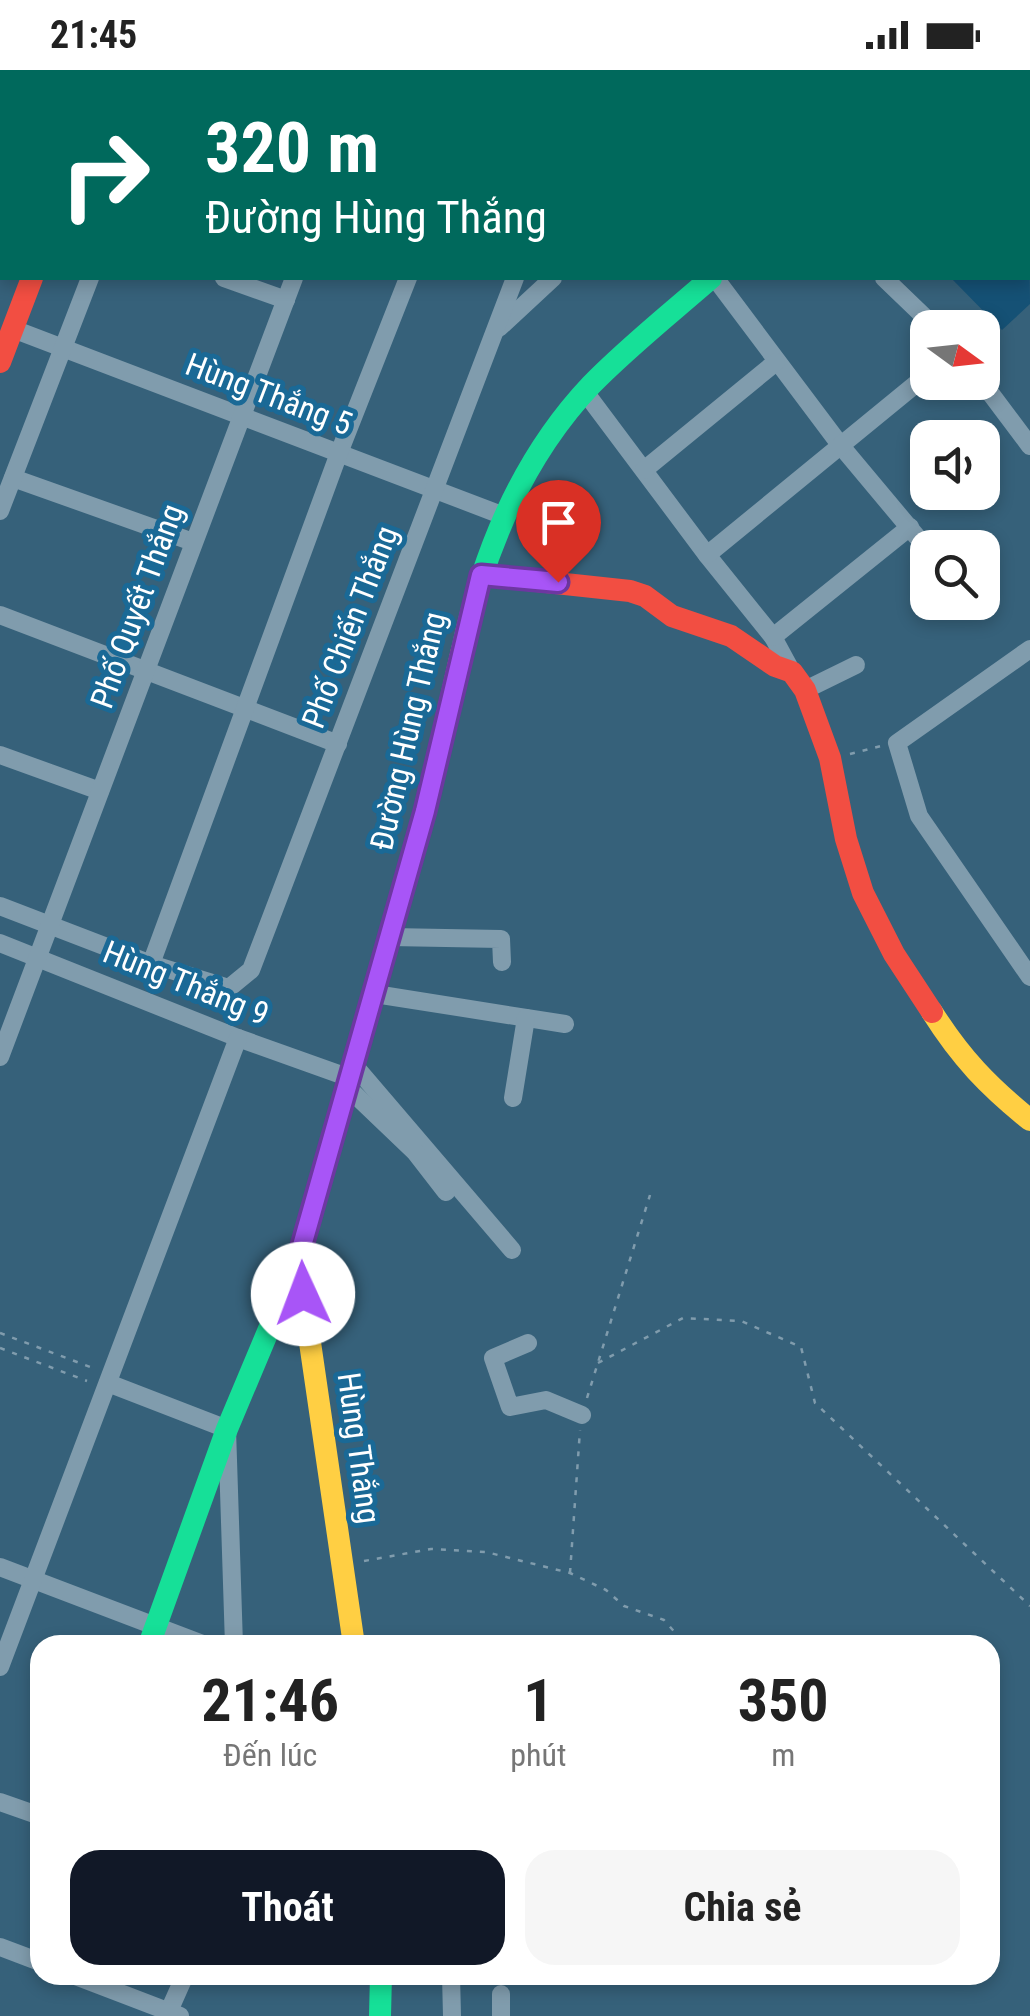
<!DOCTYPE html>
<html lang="vi">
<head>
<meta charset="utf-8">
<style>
  body { margin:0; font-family:"Roboto Condensed",sans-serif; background:#f6f6f6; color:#222; height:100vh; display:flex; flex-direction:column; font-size:38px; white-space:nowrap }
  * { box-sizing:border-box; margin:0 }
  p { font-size:32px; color:#767676 }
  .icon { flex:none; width:55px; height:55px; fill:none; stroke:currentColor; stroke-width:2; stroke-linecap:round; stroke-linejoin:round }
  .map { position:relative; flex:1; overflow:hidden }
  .side { position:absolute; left:30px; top:1565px; width:970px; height:350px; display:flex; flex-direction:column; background:#fff; border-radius:30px; box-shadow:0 5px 15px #0003 }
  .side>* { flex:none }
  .guide { position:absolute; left:0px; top:0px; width:1030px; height:210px; box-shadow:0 5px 15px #0003; background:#00695c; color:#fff; overflow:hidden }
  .needle { width:65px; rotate:105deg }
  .buttons { position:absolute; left:910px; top:240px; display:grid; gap:20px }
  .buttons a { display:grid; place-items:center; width:90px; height:90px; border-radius:20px; background:#fff; box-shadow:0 5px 15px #0003; font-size:50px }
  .pin { position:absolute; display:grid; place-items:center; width:85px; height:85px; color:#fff; margin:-102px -42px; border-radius:50% 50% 50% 0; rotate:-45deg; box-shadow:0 0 10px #0007 }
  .pin .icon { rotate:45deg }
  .me { position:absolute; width:110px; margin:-55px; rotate:358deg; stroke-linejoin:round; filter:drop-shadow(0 0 8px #0008) }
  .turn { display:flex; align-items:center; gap:35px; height:210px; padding:0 40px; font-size:45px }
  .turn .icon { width:130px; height:130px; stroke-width:2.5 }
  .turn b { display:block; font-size:70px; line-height:85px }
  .eta { display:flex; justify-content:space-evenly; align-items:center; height:170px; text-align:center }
  .eta b { font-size:60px; font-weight:700; line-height:70px }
  .button { display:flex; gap:20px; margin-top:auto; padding:20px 40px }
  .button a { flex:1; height:115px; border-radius:30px; background:#111827; color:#fff; font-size:40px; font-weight:700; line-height:115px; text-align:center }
  .button a+a { background:#f6f6f6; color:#222 }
  .status { display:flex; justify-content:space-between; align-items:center; height:70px; padding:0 50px; background:#fff; direction:ltr }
  .status svg { height:28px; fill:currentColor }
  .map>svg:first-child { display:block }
</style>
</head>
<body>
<div class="status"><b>21:45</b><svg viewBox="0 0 49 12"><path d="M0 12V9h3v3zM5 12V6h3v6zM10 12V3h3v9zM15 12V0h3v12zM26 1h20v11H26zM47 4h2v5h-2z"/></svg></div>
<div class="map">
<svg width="1030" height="1946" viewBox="0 0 1030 1946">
  <rect width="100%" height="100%" fill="#36617a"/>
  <!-- water -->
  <path fill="#155175" d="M 1028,41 L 1030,234 L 1002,260 L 951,208 L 1028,208 Z"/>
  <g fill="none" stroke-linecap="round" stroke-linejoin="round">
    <!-- path -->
    <g stroke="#809cad" stroke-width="2.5" stroke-dasharray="5 8" stroke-linecap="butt">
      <path d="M 850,684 L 881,676"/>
      <path d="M 0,1263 L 93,1298"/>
      <path d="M 0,1278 L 87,1311"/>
      <path d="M 598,1293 L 683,1248 L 741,1251 L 801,1277 L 815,1333 L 1030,1536"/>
      <path d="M 587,1328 L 650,1125"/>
      <path d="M 364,1491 L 431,1479 L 486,1482 L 570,1503 L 606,1520 L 624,1536 L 664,1550 L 686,1575"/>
      <path d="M 570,1503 L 580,1360"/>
    </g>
    <!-- street -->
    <g stroke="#809cad" stroke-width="18">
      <path d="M 8,0 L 14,2"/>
      <path d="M 338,0 L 345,2"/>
      <path d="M 503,0 L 506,2"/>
      <path d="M 680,0 L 682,2"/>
      <path d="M 169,2 L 170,0"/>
      <path d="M 373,2 L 374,0"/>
      <path d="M 488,2 L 489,0"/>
      <path d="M 625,2 L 627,0"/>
      <path d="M 0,28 L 2,29"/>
      <path d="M 224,208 L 286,230"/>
      <path d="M 715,208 L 841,376 L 928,480"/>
      <path d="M 884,208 L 936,258"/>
      <path d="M 499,258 L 553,208"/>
      <path d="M 13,259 L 504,446"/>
      <path d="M 982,312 L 1030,376"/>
      <path d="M 585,322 L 707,485 L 773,567 L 792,602"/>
      <path d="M 644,400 L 776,292"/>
      <path d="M 13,408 L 193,472"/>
      <path d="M 0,441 L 90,208"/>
      <path d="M 707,485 L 928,304"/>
      <path d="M 0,545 L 338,674"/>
      <path d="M 773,567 L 910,457"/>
      <path d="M 1030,579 L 897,673 L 919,746 L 1030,907"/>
      <path d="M 805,620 L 856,595"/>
      <path d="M 0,685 L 100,721"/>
      <path d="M 0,836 L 151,894 L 229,918 L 251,900 L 515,208"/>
      <path d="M 390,867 L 501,869 L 502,892"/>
      <path d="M 0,873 L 238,968 L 350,1008"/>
      <path d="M 151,894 L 339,383 L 408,208"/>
      <path d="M 375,924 L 565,954"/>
      <path d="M 0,987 L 294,208"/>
      <path d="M 354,995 L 512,1180"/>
      <path d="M 347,1017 L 415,1082 L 446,1122"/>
      <path d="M 513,1028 L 526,948"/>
      <path d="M 269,1260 L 309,1259"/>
      <path d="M 528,1273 L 493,1288 L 510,1337 L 546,1330 L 582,1345"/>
      <path d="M 108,1313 L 227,1359 L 234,1575"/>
      <path d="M 0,1497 L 205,1575"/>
      <path d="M 0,1597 L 238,968"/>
      <path d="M 0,1732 L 40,1746"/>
      <path d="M 0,1877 L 40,1892"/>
      <path d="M 73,1905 L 180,1946"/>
      <path d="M 451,1905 L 452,1946"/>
      <path d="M 169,1941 L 185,1905"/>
      <path d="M 501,1946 L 501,1924"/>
    </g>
    <!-- fast -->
    <g stroke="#16e098" stroke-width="22">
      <path d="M 110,2 L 111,0"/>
      <path d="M 462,580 C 483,483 522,388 591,315 C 628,277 671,243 711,208"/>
      <path d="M 149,1575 L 227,1359 L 298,1190 L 349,1011"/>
      <path d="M 380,1946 L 381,1905"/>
    </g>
    <!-- slow -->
    <g stroke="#ffcf43" stroke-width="22">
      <path d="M 932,942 C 961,988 988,1016 1030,1050"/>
      <path d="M 349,1011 L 425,741 L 462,580"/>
      <path d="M 298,1190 L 354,1575"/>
    </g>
    <!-- jam -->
    <g stroke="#f24e42" stroke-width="22">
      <path d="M 72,2 L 73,0"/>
      <path d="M 0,191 L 2,185"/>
      <path d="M 0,292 L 32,208"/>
      <path d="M 481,505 L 630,521 L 645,526 L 672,546 L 731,566 L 775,596 L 792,602 L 805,620 L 830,688 L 846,769 L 863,823 L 894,884 L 932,942"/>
    </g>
  </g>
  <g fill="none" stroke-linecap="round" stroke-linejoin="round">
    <defs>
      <path id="route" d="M 303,1224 L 298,1190 L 425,741 L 481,505 L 558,512"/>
    </defs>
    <!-- route casing -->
    <use href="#route" stroke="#6d37a1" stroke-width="25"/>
    <!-- route -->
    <use href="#route" stroke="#a855f7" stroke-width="18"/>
  </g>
  <g text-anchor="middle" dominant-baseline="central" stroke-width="10" stroke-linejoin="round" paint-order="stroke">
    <!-- street labels -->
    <g font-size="32" fill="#fff" stroke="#1a6996">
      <text transform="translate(269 324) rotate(21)">Hùng Thắng 5</text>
      <text transform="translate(137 536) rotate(-70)">Phố Quyết Thắng</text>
      <text transform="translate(350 557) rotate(-69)">Phố Chiến Thắng</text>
      <text transform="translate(408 661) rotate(-77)">Đường Hùng Thắng</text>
      <text transform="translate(186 913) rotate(22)">Hùng Thắng 9</text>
      <text transform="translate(359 1378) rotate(82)">Hùng Thắng</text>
    </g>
  </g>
</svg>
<div class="buttons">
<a><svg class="needle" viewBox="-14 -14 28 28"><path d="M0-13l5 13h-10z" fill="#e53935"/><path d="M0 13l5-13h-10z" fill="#767676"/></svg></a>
<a><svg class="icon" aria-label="sound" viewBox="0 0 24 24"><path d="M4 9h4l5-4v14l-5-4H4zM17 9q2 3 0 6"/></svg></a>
<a><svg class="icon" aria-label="search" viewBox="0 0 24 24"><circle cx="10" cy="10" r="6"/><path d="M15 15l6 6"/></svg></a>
</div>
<div class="pin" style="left:558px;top:512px;background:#d93025"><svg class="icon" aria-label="arrive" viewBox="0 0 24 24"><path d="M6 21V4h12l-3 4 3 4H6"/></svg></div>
<svg class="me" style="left:303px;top:1224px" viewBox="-20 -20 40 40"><circle r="19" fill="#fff"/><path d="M0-13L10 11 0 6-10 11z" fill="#a855f7"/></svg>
<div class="guide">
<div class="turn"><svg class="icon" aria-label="right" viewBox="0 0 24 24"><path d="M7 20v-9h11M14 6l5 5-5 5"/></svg><div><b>320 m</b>Đường Hùng Thắng</div></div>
</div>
<section class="side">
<div class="eta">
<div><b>21:46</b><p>Đến lúc</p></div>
<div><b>1</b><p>phút</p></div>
<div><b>350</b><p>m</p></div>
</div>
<div class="button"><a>Thoát</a><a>Chia sẻ</a></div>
</section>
</div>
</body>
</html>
